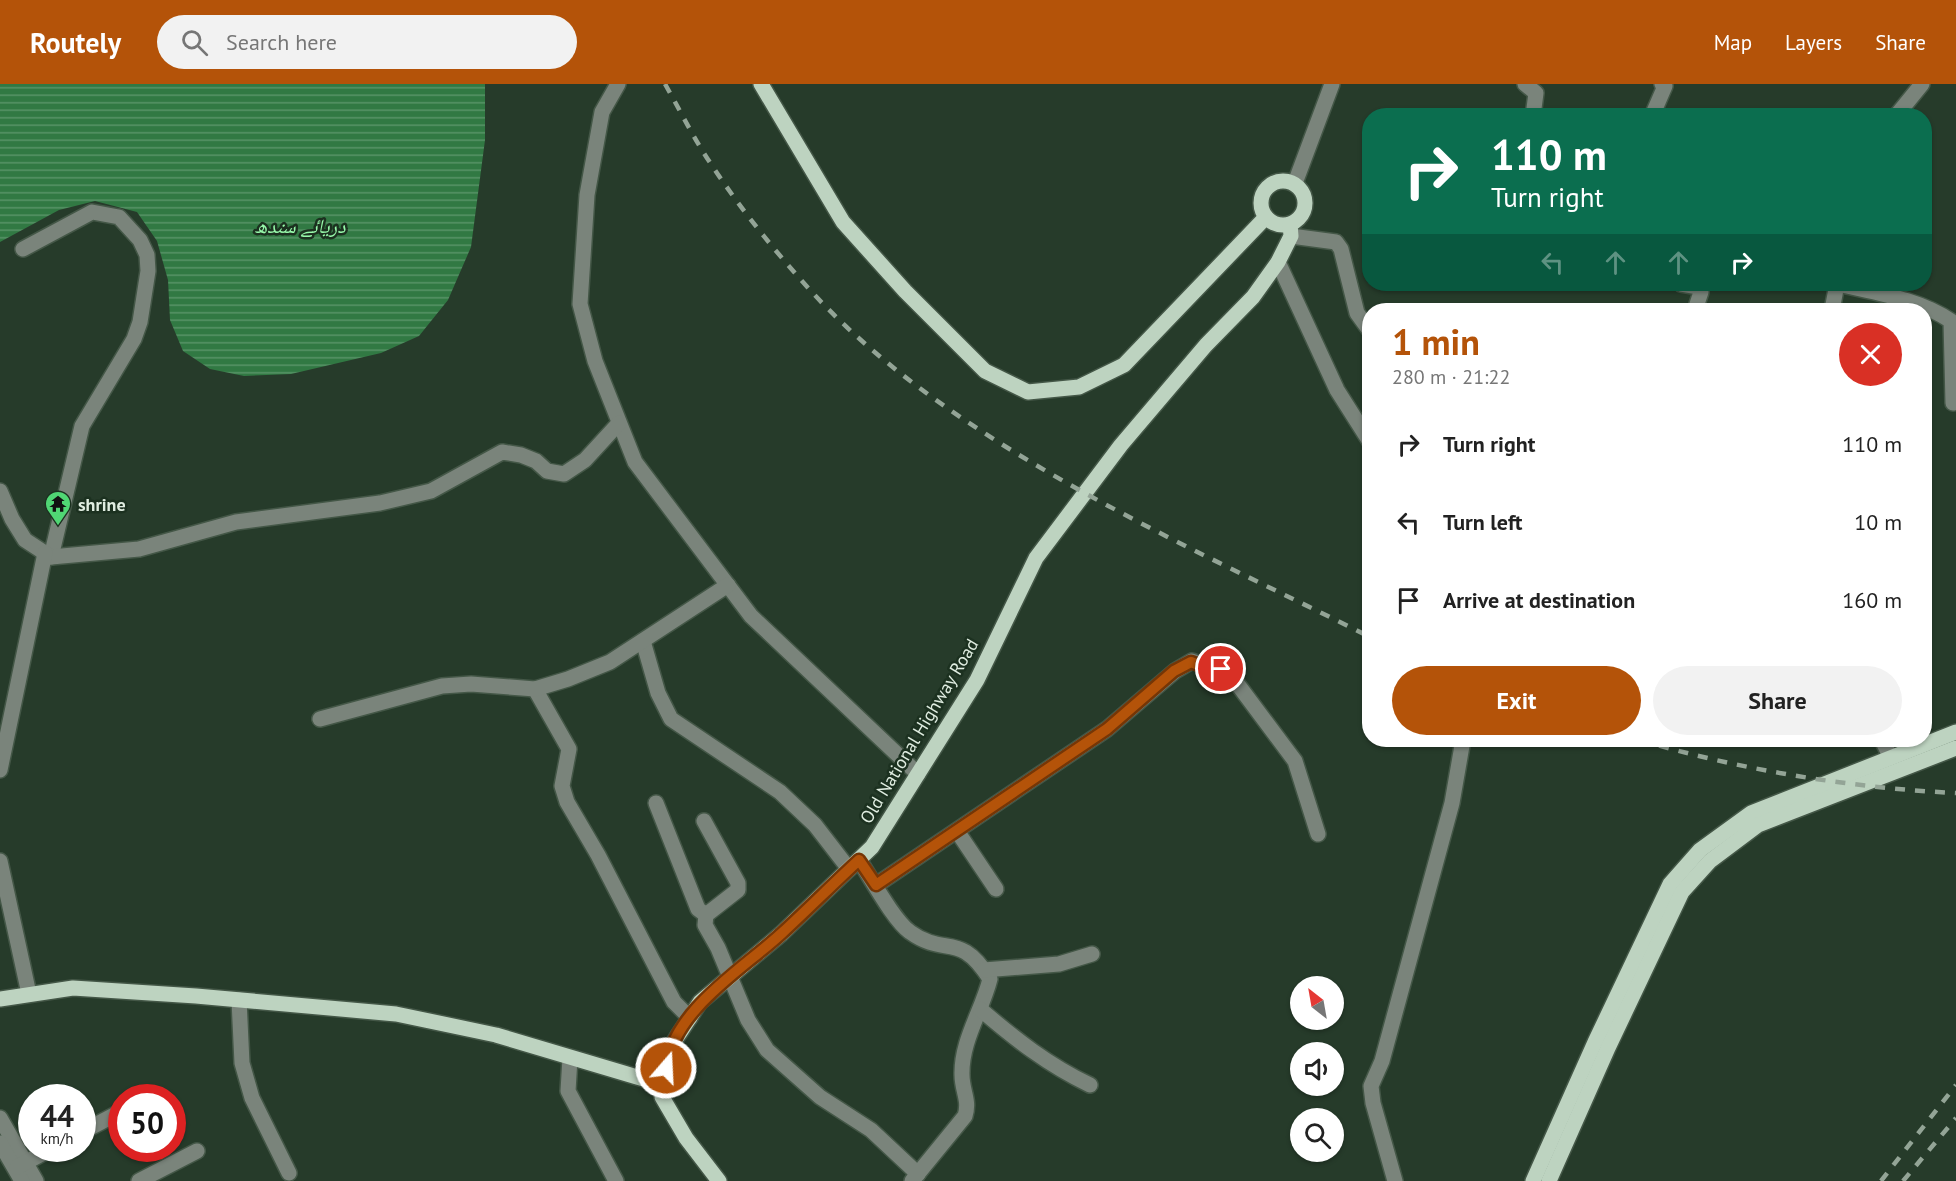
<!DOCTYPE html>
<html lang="en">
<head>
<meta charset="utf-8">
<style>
  body { margin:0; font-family:"PT Sans","Noto Naskh Arabic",sans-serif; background:#f2f2f2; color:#222; height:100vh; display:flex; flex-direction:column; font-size:22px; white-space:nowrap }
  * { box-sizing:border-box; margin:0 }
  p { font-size:20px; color:#767676 }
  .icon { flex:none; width:33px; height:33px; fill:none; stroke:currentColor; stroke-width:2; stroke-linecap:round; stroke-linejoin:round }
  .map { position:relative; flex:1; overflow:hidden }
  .drawer { position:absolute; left:1362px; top:219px; width:570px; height:444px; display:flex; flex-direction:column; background:#fff; border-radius:24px; box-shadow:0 2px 4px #0004 }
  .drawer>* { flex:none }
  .banner { position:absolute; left:1362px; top:24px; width:570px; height:183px; border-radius:24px; box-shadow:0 2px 4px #0004; background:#0b6e4f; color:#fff; overflow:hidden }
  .needle { width:39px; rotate:329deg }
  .controls { position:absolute; left:1290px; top:892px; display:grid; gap:12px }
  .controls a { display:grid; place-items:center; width:54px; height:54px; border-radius:50%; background:#fff; box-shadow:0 2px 4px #0004; font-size:30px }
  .speed { position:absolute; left:18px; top:1000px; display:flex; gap:12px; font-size:30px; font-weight:700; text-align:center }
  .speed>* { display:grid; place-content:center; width:78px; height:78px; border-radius:50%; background:#fff; box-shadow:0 2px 4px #0004; line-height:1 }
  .speed small { font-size:15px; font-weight:400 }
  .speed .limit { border:9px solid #d22; background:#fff; color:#111 }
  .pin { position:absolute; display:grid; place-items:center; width:51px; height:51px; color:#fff; margin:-26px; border:3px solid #fff; border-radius:50%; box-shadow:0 2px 6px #0007 }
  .me { position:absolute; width:66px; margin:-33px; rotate:19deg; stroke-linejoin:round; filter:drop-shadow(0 0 4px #0008) }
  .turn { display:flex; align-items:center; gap:21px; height:126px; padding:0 30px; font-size:27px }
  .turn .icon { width:78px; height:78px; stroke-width:2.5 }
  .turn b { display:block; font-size:42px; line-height:51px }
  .lanes { display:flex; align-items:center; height:57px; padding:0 30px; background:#0003; justify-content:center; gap:30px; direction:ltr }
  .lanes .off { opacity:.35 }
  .round { display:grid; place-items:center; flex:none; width:63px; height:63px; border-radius:32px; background:#f2f2f2 }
  .head { display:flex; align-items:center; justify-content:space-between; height:102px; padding:0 30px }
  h1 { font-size:36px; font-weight:800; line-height:45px; color:#b45309 }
  .cta { display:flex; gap:12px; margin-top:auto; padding:12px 30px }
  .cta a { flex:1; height:69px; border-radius:36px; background:#b45309; color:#fff; font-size:24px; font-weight:800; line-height:69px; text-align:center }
  .cta a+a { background:#f2f2f2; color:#222 }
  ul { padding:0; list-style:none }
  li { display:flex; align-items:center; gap:18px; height:78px; padding:0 30px }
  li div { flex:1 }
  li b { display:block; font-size:22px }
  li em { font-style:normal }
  header { display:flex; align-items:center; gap:36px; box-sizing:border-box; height:84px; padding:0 30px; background:#b45309; color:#fff }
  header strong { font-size:28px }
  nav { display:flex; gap:33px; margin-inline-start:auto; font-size:21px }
  .search { width:420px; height:54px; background:#f2f2f2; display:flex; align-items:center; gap:15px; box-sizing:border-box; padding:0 21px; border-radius:33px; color:#767676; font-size:22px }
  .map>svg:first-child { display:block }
</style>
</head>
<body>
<header>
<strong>Routely</strong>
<div class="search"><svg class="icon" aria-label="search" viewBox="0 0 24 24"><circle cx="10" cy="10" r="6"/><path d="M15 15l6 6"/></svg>Search here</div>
<nav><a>Map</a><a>Layers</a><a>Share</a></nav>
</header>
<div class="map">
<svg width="1956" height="1097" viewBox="0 0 1956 1097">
  <defs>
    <pattern id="water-rules" width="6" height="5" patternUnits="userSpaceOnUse" patternTransform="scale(1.5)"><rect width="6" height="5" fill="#317943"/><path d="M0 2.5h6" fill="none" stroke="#589367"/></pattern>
  </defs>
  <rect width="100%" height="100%" fill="#263b2a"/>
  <!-- water -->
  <path fill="url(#water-rules)" d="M 0,0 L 485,0 L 485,56 L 471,163 L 448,216 L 419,252 L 381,269 L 291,290 L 244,292 L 210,285 L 183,267 L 170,236 L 168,196 L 157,157 L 137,128 L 95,117 L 59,126 L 0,158 Z"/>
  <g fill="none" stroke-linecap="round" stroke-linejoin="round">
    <defs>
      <g id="minor">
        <path d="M 618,0 L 602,28 L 587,111 L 580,220 L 595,277 L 635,378 L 751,532 L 918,690"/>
        <path d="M 1525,0 L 1536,9 L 1533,32"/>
        <path d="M 1652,32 L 1665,2 L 1662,0"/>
        <path d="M 1896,32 L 1922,0"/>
        <path d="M 1295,99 L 1332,0"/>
        <path d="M 1291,152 L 1336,158 L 1341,165 L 1357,229 L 1370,247"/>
        <path d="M 23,165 L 92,128 L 119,133 L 140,156 L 147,171 L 148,187 L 140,238 L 134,255 L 82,342 L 51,473"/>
        <path d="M 1278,178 L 1337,306 L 1370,358"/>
        <path d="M 1681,200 L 1699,203 L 1701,208 L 1695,226"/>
        <path d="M 1838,200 C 1876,209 1919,215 1951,237 L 1953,319"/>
        <path d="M 1832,226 L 1837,200"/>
        <path d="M 0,407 L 12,435 L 25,456 L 51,473 L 139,465 L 236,438 L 380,419 L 431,407 L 502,368 L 521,371 L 536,377 L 547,387 L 564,390 L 585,376 L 619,339"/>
        <path d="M 643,557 L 658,609 L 671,635 L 780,708 L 815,741 L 849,785"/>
        <path d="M 535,605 L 569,665 L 562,702 L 567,718 L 598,771 L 674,918 L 690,934"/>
        <path d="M 320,635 L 442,602 L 471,600 L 535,605 L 568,595 L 610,578 L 728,501"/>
        <path d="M 1882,656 L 1890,672"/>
        <path d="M 0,686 L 45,469"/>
        <path d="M 656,719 L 698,825 L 706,831"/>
        <path d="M 704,737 L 738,799 L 738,806 L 706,831 L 705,841 L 718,864 L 748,936 L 767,966 L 820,1013 L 871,1046 L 918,1090"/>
        <path d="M 957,747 L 996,805"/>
        <path d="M 859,776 C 871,794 894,837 910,848 C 946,874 959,846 990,895 C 982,927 961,957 962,991 C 962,1007 970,1016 965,1032 L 912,1097"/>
        <path d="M 0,777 L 29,910"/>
        <path d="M 876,801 L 1107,645 L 1175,587 L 1192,577 L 1230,590 L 1295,677 L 1318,750"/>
        <path d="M 984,886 L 1059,880 L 1092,870"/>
        <path d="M 239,916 L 242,979 L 252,1014 L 289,1089"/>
        <path d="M 980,925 C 1015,955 1048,981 1090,1001"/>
        <path d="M 570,974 L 568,1007 L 616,1097"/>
        <path d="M 0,1034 L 36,1097"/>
        <path d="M 82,1048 L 122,1027"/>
        <path d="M 0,1059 L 22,1097"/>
        <path d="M 17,1083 L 51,1065"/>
        <path d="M 139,1097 L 197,1067"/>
        <path d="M 1395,1097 L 1373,1019 L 1371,1002 L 1382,977 L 1452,719 L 1463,656"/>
      </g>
      <g id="major">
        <path d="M 761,0 L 843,138 L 905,207 L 985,287 L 1028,308 L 1079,303 L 1124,281 L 1266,133"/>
        <circle cx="1283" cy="119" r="22"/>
        <path d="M 0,915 L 73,904 L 196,912 L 396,930 L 496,951 L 664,1001"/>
        <path d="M 719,1097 L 686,1054 L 662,1013 L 668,967 L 700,918 L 781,850 L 872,763 L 977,596 L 1036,474 L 1121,361 L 1206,261 L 1253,213 L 1278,178 L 1291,152 L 1290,140"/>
        <path d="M 1533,1097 L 1595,958 L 1670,800 L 1700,766 L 1751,729 L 1956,648"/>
        <path d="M 1549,1097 L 1608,964 L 1682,808 L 1710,777 L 1758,741 L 1956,664"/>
      </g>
    </defs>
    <!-- minor casing -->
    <use href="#minor" stroke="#445747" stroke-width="18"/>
    <!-- major casing -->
    <use href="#major" stroke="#445747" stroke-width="18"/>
    <!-- minor -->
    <use href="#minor" stroke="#7a847b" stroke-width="15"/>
    <!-- major -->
    <use href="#major" stroke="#bdd3c0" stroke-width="15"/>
    <!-- rail -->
    <g stroke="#93a496" stroke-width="4.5" stroke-dasharray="10 10" stroke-linecap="butt">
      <path d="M 665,0 C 681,28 695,57 713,83 C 742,127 775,167 810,206 C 953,362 1183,459 1370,553"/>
      <path d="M 1640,656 C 1740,686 1852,704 1956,709"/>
      <path d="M 1881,1097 L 1956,1001"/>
      <path d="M 1903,1097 L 1956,1034"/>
    </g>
  </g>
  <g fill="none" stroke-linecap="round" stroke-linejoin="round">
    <defs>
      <path id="route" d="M 666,984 C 674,925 742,886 782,849 C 808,825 833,800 859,776 L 876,801 L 1107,645 L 1174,587 L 1191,578 L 1206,584 L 1221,585"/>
    </defs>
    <!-- route casing -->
    <use href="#route" stroke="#753606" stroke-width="15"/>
    <!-- route -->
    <use href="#route" stroke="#b45309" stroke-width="10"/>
  </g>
  <!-- icons -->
  <defs>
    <symbol id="temple-pin" viewBox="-11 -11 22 30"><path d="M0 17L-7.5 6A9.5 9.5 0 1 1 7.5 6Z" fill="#50d674" stroke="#1c3120"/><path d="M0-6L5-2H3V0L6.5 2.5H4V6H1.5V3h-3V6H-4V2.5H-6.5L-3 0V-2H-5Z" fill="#111"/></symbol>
  </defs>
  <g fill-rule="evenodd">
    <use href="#temple-pin" x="43" y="405" width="30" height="40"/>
  </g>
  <g text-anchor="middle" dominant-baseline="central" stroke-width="5" stroke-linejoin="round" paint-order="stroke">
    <!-- poi labels -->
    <g font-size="18" font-weight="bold" fill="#e0ede1" stroke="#1c3120" text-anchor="start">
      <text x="78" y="420">shrine</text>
    </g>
    <!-- street labels -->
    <g font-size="18" fill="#e0ede1" stroke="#1c3120">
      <text transform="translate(919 647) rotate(-59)">Old National Highway Road</text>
    </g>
    <!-- water labels -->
    <g font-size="20" font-style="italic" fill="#98f9ab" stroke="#1c3120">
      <text x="300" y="142">دریائے سندھ</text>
    </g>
  </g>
</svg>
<div class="controls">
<a><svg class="needle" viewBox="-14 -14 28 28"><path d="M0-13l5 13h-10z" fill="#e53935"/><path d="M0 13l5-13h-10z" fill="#767676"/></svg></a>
<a><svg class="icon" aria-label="sound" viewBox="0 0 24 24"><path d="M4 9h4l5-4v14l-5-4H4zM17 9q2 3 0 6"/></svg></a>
<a><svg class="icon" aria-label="search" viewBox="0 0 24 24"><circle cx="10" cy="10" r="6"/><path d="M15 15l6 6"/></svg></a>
</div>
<div class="speed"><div>44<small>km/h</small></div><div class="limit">50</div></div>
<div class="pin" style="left:1221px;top:585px;background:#d93025"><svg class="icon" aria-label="arrive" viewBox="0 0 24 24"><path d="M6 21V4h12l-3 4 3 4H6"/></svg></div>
<svg class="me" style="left:666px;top:984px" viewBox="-20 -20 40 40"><circle r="17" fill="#b45309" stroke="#fff" stroke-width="3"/><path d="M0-11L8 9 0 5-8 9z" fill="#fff"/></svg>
<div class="banner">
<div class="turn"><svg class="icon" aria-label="right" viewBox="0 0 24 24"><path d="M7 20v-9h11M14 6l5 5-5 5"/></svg><div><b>110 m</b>Turn right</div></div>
<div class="lanes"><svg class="icon off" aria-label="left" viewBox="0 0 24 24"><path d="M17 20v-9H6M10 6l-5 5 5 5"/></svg><svg class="icon off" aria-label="ahead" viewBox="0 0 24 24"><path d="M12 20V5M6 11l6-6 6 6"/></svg><svg class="icon off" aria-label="ahead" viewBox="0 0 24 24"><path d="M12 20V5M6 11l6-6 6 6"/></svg><svg class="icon" aria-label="right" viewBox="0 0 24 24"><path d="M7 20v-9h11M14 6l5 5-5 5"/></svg></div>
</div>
<section class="drawer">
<div class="head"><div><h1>1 min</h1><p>280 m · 21:22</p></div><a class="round" style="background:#d93025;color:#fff"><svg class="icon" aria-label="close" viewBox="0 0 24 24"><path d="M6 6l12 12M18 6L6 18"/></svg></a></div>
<ul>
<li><svg class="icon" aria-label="right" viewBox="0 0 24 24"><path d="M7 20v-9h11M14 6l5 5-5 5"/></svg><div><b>Turn right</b></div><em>110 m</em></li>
<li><svg class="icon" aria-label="left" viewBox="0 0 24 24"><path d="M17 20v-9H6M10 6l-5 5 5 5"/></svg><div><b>Turn left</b></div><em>10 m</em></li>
<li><svg class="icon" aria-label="arrive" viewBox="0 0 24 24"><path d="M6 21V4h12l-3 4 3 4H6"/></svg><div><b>Arrive at destination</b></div><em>160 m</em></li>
</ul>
<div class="cta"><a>Exit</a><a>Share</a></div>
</section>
</div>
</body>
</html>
